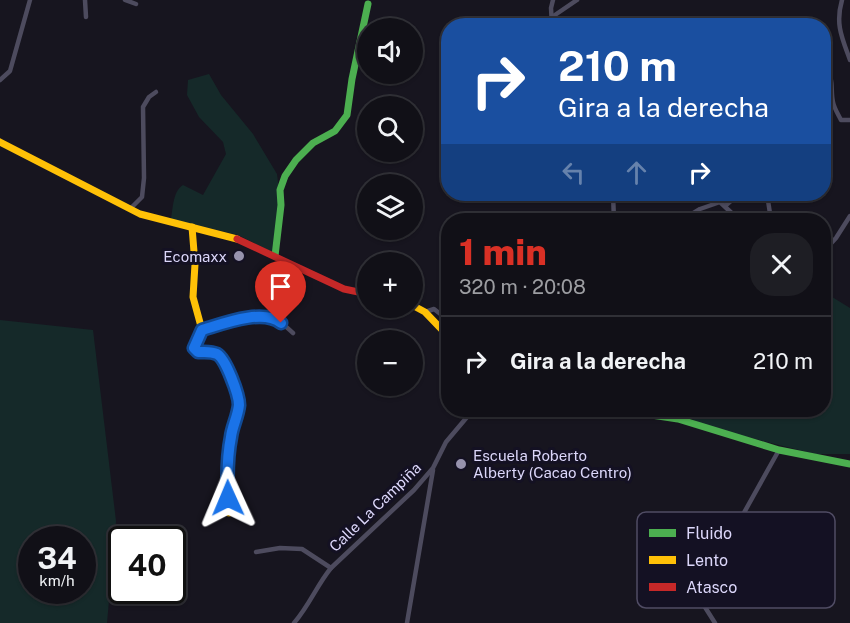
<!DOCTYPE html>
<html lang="es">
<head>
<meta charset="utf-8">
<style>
  body { margin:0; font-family:"Public Sans",sans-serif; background:#1e1e24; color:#f1f3f6; height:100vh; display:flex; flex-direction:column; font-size:22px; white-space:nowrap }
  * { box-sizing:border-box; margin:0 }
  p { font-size:20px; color:#9c9da1 }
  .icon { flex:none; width:33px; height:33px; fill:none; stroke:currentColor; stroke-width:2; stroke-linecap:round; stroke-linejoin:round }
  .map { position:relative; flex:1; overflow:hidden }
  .drawer { position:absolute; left:441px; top:213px; width:390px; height:204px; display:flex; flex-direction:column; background:#111017; border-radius:24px; box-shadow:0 2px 4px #0004,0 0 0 2px #303036 }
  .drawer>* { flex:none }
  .hud { position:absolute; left:441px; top:18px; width:390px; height:183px; border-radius:24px; box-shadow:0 2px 4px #0004,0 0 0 2px #303036; background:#1a4fa0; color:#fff; overflow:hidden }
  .buttons { position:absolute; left:357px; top:18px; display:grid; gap:12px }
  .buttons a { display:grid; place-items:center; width:66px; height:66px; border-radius:50%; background:#111017; box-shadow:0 2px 4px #0004,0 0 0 2px #303036; font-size:30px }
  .speed { position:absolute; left:18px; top:526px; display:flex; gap:12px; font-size:30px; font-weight:700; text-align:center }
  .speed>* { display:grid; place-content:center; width:78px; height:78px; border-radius:50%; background:#111017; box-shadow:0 2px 4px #0004,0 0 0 2px #303036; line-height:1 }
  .speed small { font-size:15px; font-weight:400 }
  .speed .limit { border:3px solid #111; border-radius:9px; background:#fff; color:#111 }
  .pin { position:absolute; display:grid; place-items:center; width:51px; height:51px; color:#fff; margin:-62px -26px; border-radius:50% 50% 50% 0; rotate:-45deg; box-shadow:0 0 6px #0007 }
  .pin .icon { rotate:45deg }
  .me { position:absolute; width:66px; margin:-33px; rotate:359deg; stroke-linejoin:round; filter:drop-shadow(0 0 4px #0008) }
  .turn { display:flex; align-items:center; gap:21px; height:126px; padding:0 18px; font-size:27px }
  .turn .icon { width:78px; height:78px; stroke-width:2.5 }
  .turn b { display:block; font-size:42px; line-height:51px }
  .lanes { display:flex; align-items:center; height:57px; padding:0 18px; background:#0003; justify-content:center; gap:30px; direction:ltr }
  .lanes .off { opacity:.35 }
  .round { display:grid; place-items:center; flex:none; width:63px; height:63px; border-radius:24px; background:#1e1e24 }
  .headline { display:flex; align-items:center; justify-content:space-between; height:102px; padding:0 18px }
  h1 { font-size:36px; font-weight:800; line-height:45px; color:#d93025 }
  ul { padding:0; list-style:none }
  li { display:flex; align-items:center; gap:18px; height:90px; padding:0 18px; border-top:2px solid #303036 }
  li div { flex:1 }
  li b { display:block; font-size:22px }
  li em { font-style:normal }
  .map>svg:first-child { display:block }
</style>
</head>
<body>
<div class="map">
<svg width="850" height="623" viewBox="0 0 850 623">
  <rect width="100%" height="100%" fill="#17151f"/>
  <!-- green -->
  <g fill="#152929" fill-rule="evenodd">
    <path d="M 209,74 L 221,95 L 253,134 L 277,174 L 282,215 L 278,255 L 238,235 L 171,219 C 173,208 173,191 183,185 L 203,195 L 226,154 L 223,142 L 199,117 L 187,95 L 188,80 Z"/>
    <path d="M 824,292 L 850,308 L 850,454 L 815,454 L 708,427 L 673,410 L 824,410 Z"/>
    <path d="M 0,320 L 93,330 L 116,521 L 107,623 L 0,623 ZM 32,540 L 82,540 L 82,591 L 32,591 Z"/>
  </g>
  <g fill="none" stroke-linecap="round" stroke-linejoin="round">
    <!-- street -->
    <g stroke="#4d4b5e" stroke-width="4.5">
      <path d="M 85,0 L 86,17"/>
      <path d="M 125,0 L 136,4"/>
      <path d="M 842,0 C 835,24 842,38 850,60"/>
      <path d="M 552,17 L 577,0"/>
      <path d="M 552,26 L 551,8 L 553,0"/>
      <path d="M 824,69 C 835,77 830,90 833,102 C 834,108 838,114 841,120 L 850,120"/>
      <path d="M 0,80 L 10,71 L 30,0"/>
      <path d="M 613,194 L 614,220"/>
      <path d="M 767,194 L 771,220"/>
      <path d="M 725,206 L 739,194"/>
      <path d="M 130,209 L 142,197 L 144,178 L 143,107 L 149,97 L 156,92"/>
      <path d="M 682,220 L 700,209 L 720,202 L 739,220"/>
      <path d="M 824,251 L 836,238 L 850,216"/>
      <path d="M 425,312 L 434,309 L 448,320"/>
      <path d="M 202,330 C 221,325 253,312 273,318 C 280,320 287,328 293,333"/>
      <path d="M 256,552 L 280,548 L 302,549 L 331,568"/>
      <path d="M 294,623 C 309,606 317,585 331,568 L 414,490 L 433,468 L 446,442 L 473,410"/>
      <path d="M 407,623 L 433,470"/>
      <path d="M 715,623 L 703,604 L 707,579 L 779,450"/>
    </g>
    <!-- fast -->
    <g stroke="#4caf50" stroke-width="7">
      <path d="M 275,256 L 281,205 L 280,190 L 285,176 L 296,160 L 313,143 L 335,131 L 347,115 L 352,79 L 368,4"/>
      <path d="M 618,410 L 678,419 L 779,450 L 850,464"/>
    </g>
    <!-- slow -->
    <g stroke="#ffc107" stroke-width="7">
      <path d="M 0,142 L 140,214 L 237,239"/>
      <path d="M 192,227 L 195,264 L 193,297 L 202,330 L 194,348 L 198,352 C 204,352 211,351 216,354 C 228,360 240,395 239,408 C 237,423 230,437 228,453 C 227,473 228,493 229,513"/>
      <path d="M 412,305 L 425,312 L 448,336"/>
    </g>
    <!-- jam -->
    <path stroke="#c62828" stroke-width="7" d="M 237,239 L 344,289 L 368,294"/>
  </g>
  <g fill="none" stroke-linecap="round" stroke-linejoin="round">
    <defs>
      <path id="route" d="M 228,498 C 227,478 227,457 231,437 C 232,427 238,416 239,405 C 239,395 226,359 217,354 C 211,351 205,352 198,352 L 194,348 L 202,330 C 222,324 263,308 281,323"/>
    </defs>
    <!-- route casing -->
    <use href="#route" stroke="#114b97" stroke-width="15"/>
    <!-- route -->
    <use href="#route" stroke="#1a73e8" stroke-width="10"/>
  </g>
  <!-- markers -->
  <g fill="#9793ad" stroke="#141123" stroke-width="2">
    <circle cx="239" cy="256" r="6"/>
    <circle cx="461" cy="464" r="6"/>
  </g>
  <g text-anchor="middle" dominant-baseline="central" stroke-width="6" stroke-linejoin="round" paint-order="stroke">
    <!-- poi labels -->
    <g font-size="15" fill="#dcd7fa" stroke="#141123" text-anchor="end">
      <text x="227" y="256">Ecomaxx</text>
      <text x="473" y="455" text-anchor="start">Escuela Roberto<tspan x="473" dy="17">Alberty (Cacao Centro)</tspan></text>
    </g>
    <!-- street labels -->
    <g font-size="15" fill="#dcd7fa" stroke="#141123">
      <text transform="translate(375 507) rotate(-44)">Calle La Campiña</text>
    </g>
  </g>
  <!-- legend -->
  <rect x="637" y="512" width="198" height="96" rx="9" fill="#141123" stroke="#504c64" stroke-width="1.5"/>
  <rect x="649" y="529" width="27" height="8" fill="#4caf50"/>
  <rect x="649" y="556" width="27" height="8" fill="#ffc107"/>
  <rect x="649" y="583" width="27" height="8" fill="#c62828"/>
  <g font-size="16" fill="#dcd7fa">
    <text x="686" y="539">Fluido</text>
    <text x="686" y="566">Lento</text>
    <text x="686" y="593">Atasco</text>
  </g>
</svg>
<div class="buttons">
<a><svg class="icon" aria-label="sound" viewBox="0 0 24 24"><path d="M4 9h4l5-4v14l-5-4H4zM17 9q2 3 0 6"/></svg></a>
<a><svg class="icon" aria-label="search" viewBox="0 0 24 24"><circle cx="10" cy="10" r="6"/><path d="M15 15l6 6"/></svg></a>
<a><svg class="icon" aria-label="layers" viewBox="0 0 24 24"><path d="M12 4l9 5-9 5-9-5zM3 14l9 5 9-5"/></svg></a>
<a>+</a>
<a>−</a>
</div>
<div class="speed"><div>34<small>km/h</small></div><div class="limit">40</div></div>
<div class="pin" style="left:281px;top:323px;background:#d93025"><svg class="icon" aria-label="arrive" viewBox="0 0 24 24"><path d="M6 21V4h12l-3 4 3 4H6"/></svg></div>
<svg class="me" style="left:228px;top:498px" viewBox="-20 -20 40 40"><path d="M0-17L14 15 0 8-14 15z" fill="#1a73e8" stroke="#fff" stroke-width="4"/></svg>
<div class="hud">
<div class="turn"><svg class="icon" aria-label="right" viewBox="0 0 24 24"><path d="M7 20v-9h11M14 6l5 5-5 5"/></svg><div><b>210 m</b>Gira a la derecha</div></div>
<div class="lanes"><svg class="icon off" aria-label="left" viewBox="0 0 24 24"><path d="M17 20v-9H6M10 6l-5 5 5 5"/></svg><svg class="icon off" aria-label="ahead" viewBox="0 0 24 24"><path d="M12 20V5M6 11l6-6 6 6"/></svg><svg class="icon" aria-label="right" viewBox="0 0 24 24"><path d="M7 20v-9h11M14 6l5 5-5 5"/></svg></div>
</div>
<section class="drawer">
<div class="headline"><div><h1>1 min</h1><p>320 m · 20:08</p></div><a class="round"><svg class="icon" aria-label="close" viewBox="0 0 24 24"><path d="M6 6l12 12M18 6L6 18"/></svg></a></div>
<ul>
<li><svg class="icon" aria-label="right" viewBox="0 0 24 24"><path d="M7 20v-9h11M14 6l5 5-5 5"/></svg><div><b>Gira a la derecha</b></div><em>210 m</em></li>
</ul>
</section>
</div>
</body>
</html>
